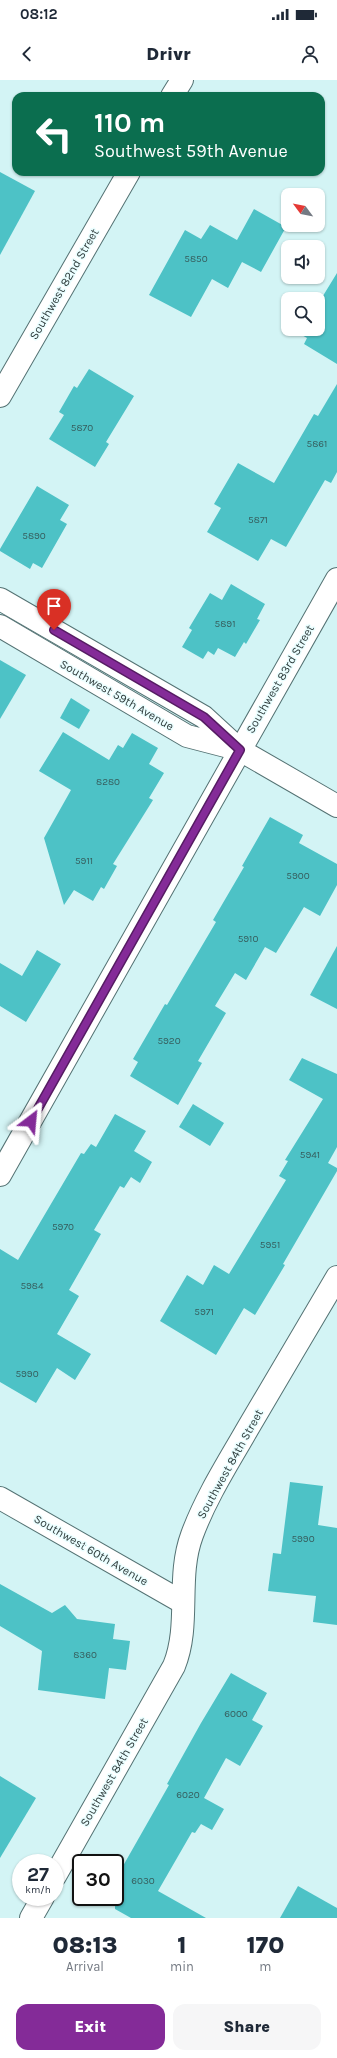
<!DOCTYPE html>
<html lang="en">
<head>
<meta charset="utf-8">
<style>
  body { margin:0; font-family:Karla,sans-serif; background:#f6f6f7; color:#1f2937; height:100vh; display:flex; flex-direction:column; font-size:15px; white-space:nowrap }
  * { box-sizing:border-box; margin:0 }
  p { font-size:13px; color:#747a83 }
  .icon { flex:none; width:22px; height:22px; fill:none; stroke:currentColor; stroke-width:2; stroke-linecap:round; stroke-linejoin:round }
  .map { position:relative; height:1838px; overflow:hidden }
  .side { display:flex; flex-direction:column; background:#fff; flex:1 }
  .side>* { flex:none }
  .banner { position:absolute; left:12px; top:12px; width:313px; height:84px; border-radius:12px; box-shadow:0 1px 3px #0004; background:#0b6e4f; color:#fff; overflow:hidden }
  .needle { width:26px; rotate:302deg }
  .fabs { position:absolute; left:281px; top:108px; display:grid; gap:8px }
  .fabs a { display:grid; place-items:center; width:44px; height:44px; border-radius:8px; background:#fff; box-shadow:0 1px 3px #0004; font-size:20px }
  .speed { position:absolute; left:12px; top:1774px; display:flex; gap:8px; font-size:20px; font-weight:700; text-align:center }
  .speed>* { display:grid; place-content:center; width:52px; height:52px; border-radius:50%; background:#fff; box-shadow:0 1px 3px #0004; line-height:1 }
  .speed small { font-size:10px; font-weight:400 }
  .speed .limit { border:2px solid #111; border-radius:6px; background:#fff; color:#111 }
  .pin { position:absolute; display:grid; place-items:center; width:34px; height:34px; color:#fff; margin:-41px -17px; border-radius:50% 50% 50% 0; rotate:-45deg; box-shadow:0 0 4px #0007 }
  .pin .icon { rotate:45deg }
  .me { position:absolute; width:44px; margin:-22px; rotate:29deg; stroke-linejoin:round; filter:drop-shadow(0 0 3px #0008) }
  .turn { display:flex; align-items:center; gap:14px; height:84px; padding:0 16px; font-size:18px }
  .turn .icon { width:52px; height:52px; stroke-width:2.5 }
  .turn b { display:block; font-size:28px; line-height:34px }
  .eta { display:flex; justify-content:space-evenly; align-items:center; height:68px; text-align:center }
  .eta b { font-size:24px; font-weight:800; line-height:28px }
  .cta { display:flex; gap:8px; margin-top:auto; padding:8px 16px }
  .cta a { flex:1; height:46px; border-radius:12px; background:#842b98; color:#fff; font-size:16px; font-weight:800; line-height:46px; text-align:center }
  .cta a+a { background:#f6f6f7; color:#1f2937 }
  .status { display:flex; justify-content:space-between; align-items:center; height:28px; padding:0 20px; background:#fff; direction:ltr }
  .status svg { height:11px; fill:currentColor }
  header { display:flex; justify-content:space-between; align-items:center; height:52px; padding:0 16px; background:#fff; font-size:18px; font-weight:800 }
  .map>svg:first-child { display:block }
</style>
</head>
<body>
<div class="status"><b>08:12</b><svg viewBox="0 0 49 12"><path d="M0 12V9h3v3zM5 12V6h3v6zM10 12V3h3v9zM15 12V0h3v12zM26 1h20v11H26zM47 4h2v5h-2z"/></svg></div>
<header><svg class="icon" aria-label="back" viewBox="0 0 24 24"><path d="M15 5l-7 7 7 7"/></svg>Drivr<svg class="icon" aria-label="person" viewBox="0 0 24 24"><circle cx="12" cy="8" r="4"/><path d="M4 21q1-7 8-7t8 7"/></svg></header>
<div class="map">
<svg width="337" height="1838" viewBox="0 0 337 1838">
  <rect width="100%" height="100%" fill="#d3f4f5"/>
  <!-- building -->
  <g fill="#4dc2c6">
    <path d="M 0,92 L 35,111 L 0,175 Z"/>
    <path d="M 254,129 L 286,147 L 261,192 L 242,182 L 228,208 L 212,199 L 191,237 L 149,215 L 185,150 L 201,159 L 210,145 L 237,160 Z"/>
    <path d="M 337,193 L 337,284 L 304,264 L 307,258 L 300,254 L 303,249 L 318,249 L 318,224 Z"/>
    <path d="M 89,289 L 134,316 L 106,362 L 109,364 L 95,387 L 49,359 L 64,335 L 59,332 L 74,306 L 77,308 Z"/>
    <path d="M 337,304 L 337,392 L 331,403 L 325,400 L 286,467 L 271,459 L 258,481 L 207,452 L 221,428 L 214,424 L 238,383 L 274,403 L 314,334 L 318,336 Z"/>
    <path d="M 37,406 L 69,425 L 60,440 L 67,444 L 42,488 L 33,483 L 30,489 L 0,471 L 0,469 Z"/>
    <path d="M 231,504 L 265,524 L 257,539 L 260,540 L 246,564 L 244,562 L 235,577 L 218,568 L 214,575 L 208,571 L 203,579 L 182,567 L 192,550 L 189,548 L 210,513 L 222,520 Z"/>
    <path d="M 0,580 L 26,595 L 0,639 Z"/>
    <path d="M 71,618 L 90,630 L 79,649 L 60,638 Z"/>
    <path d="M 63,652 L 109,680 L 118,665 L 123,668 L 132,653 L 158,668 L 149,684 L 164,693 L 149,718 L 153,720 L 113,784 L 117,786 L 104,809 L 101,807 L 93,821 L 74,810 L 64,825 L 44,758 L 71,710 L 39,691 Z"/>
    <path d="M 270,737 L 303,755 L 299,763 L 337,784 L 337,805 L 320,836 L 304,827 L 276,873 L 265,867 L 246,900 L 235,893 L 215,926 L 226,933 L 198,981 L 202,983 L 178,1025 L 130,996 L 138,982 L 133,979 L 165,924 L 167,925 L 216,842 L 213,840 L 244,787 L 242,786 Z"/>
    <path d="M 337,866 L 337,929 L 310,915 Z"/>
    <path d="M 37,870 L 61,884 L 26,942 L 0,926 L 0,883 L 22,896 Z"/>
    <path d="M 302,978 L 337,994 L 337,1067 L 328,1083 L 337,1088 L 337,1091 L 283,1184 L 285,1185 L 255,1235 L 244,1228 L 216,1275 L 160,1241 L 187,1195 L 203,1205 L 214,1185 L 229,1194 L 286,1100 L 279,1096 L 288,1081 L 285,1080 L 323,1019 L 289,1000 Z"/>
    <path d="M 193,1024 L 224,1043 L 210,1066 L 179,1047 Z"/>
    <path d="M 115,1034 L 146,1051 L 134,1071 L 152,1082 L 140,1103 L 131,1097 L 124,1108 L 120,1106 L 94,1150 L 101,1154 L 69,1210 L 79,1216 L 57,1254 L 91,1274 L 75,1300 L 57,1288 L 36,1323 L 0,1302 L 0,1169 L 18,1180 L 81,1073 L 84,1074 L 91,1064 L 96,1067 Z"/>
    <path d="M 290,1402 L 323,1406 L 318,1445 L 337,1448 L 337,1545 L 313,1542 L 316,1516 L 268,1511 L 273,1473 L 281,1474 Z"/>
    <path d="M 0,1504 L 52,1533 L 65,1525 L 77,1539 L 115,1544 L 113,1559 L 130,1561 L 126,1590 L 109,1588 L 105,1619 L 38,1610 L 42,1571 L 0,1546 Z"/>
    <path d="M 231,1593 L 267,1613 L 252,1640 L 263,1646 L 240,1686 L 226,1678 L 204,1718 L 224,1729 L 212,1750 L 201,1744 L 195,1753 L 192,1752 L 158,1811 L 206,1838 L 131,1838 L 115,1829 L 115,1800 L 169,1705 L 167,1704 L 201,1643 Z"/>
    <path d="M 0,1696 L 36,1718 L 0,1778 Z"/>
    <path d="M 298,1806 L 337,1828 L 337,1838 L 280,1838 Z"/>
  </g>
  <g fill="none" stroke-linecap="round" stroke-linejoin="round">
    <defs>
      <g id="minor">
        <path d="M 172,16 L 182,0"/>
        <path d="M 0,316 L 129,92"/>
        <path d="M 0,519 L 204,637 L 240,670 L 337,726"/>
        <path d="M 0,546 L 187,656 L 237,669"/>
        <path d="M 0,1095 L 337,499"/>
        <path d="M 0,1418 L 182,1522"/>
        <path d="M 55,1796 L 174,1586 C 191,1544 176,1498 192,1455 C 206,1417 228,1383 248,1348 C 278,1298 307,1247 337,1197"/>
        <path d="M 31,1838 L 43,1817"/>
      </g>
    </defs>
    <!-- minor casing -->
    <use href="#minor" stroke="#547273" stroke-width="24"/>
    <!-- minor -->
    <use href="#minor" stroke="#fff" stroke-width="22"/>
  </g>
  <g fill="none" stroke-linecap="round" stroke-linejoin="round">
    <defs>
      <path id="route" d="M 31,1041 L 240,670 L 204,637 L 54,550"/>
    </defs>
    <!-- route casing -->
    <use href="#route" stroke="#561c63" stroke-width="10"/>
    <!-- route -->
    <use href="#route" stroke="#842b98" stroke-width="7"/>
  </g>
  <g text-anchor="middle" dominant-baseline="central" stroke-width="3" stroke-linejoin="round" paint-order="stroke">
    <!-- number labels -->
    <g font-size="10" fill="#365e5e">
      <text x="196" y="179">5850</text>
      <text x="82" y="348">5870</text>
      <text x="317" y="364">5861</text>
      <text x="258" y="440">5871</text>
      <text x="34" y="456">5890</text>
      <text x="225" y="544">5891</text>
      <text x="108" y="702">8280</text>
      <text x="84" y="781">5911</text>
      <text x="298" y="796">5900</text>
      <text x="248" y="859">5910</text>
      <text x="169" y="961">5920</text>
      <text x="310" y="1075">5941</text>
      <text x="63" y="1147">5970</text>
      <text x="270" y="1165">5951</text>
      <text x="32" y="1206">5984</text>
      <text x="204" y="1232">5971</text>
      <text x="27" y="1294">5990</text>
      <text x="303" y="1459">5990</text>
      <text x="85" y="1575">8360</text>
      <text x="236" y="1634">6000</text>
      <text x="188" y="1715">6020</text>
      <text x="143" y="1801">6030</text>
    </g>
    <!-- street labels -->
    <g font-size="12" fill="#2f3c3c" stroke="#eafeff">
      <text transform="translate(64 204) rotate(-60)">Southwest 82nd Street</text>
      <text transform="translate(280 599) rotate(-60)">Southwest 83rd Street</text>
      <text transform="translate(117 615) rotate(30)">Southwest 59th Avenue</text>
      <text transform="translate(230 1384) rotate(-61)">Southwest 84th Street</text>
      <text transform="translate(91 1470) rotate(30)">Southwest 60th Avenue</text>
      <text transform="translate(114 1692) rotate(-60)">Southwest 84th Street</text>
    </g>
  </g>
</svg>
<div class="fabs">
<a><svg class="needle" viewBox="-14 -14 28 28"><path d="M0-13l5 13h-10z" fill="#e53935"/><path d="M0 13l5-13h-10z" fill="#747a83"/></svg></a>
<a><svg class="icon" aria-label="sound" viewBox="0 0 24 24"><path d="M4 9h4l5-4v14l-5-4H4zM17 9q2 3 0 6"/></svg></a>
<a><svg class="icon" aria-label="search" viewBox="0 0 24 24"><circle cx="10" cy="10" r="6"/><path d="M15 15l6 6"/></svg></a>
</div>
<div class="speed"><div>27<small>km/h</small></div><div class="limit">30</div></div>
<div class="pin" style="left:54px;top:550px;background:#d93025"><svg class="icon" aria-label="arrive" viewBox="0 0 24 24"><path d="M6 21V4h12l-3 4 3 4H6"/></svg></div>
<svg class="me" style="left:31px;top:1041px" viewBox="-20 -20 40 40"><path d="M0-17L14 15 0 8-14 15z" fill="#842b98" stroke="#fff" stroke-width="4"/></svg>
<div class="banner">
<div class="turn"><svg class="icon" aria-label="left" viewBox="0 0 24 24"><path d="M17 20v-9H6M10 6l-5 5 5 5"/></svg><div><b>110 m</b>Southwest 59th Avenue</div></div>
</div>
</div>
<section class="side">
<div class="eta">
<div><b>08:13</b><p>Arrival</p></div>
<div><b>1</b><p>min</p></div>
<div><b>170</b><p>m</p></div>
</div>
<div class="cta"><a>Exit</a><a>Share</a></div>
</section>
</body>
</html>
